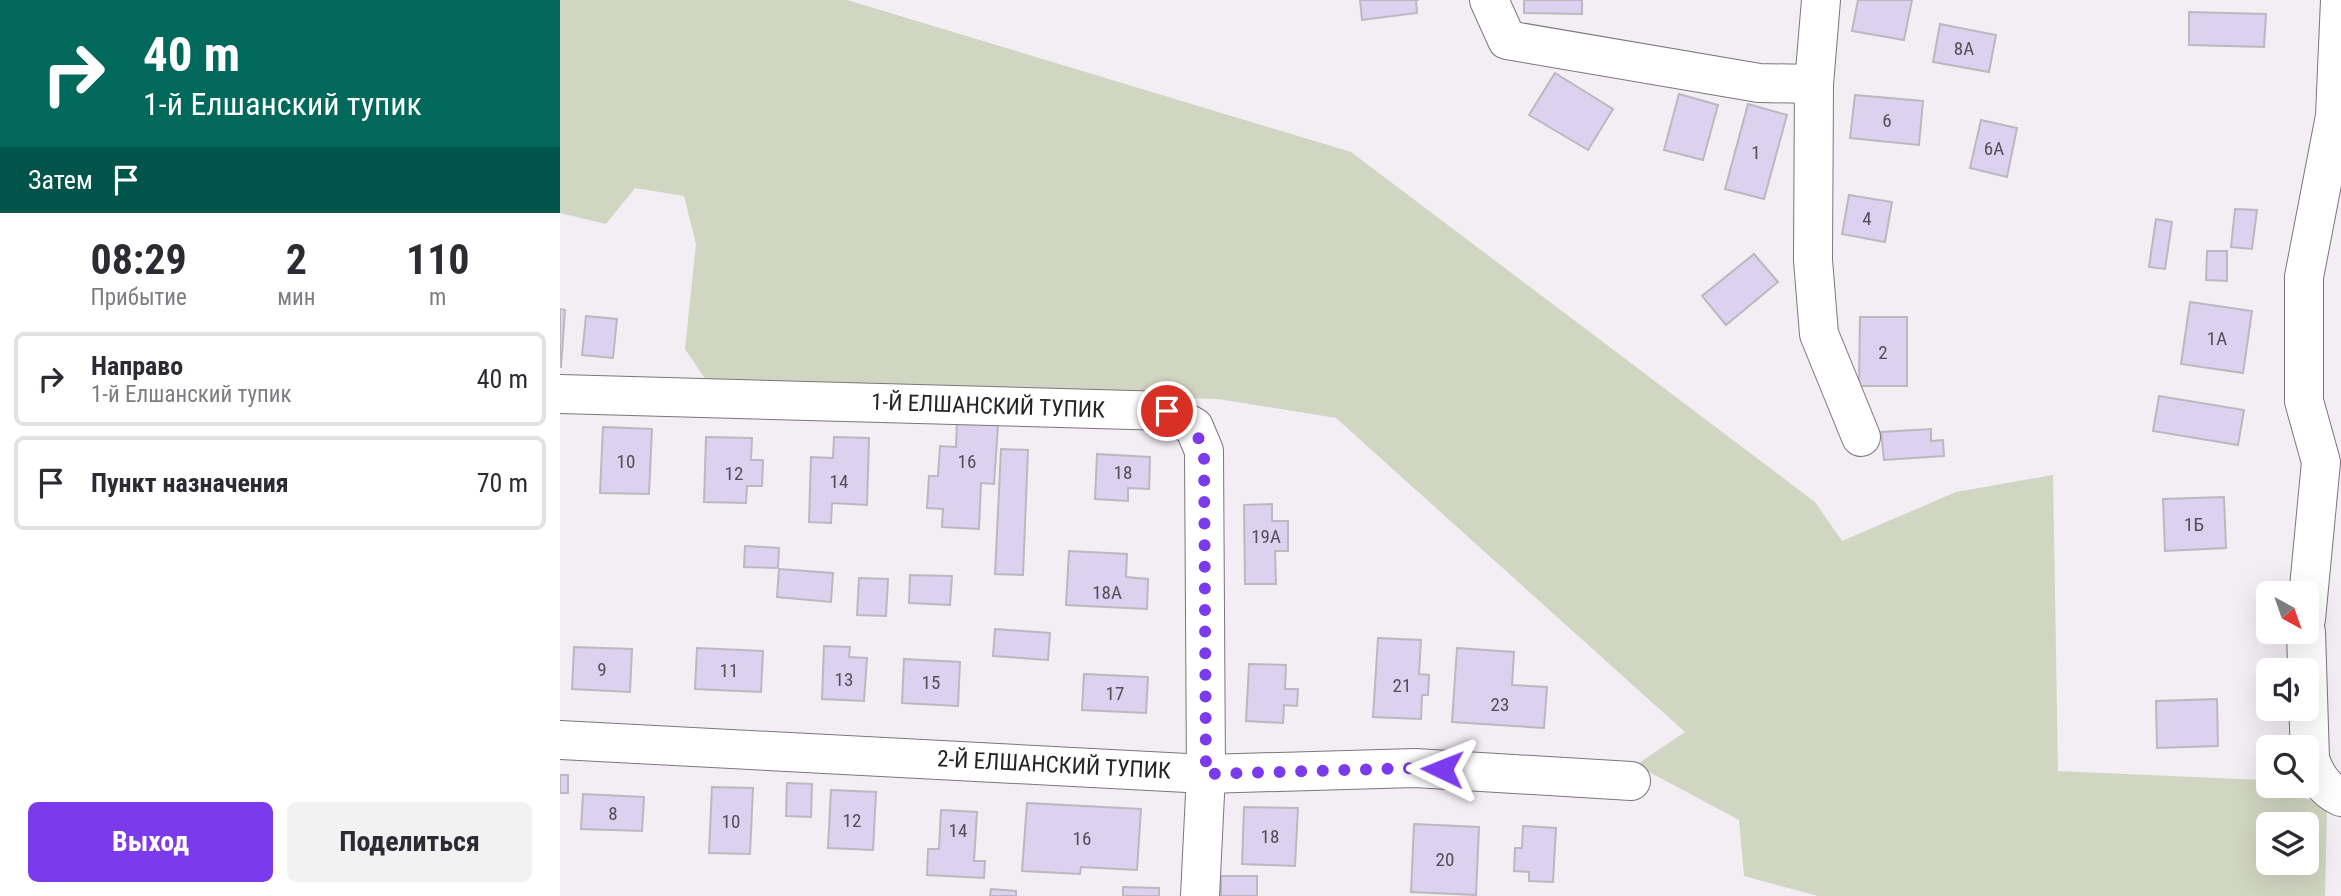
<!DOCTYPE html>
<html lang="ru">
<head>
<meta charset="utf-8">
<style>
  body { margin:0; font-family:"Roboto Condensed",sans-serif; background:#f2f2f3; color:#2b2b33; height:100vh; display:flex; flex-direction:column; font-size:26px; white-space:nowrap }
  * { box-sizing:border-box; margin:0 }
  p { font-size:23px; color:#7c7c81 }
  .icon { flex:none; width:38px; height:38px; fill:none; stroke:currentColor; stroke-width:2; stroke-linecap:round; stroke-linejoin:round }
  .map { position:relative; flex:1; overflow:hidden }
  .panel { display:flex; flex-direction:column; background:#fff; width:560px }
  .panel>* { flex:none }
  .banner { background:#00695c; color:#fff; overflow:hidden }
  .needle { width:46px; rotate:140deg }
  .fabs { position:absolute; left:1696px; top:581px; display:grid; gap:14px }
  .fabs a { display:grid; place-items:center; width:63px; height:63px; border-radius:10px; background:#fff; box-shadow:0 7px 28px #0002; font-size:35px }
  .pin { position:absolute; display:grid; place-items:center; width:60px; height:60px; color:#fff; margin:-30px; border:4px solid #fff; border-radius:50%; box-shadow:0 2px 7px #0007 }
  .me { position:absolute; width:77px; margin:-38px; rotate:272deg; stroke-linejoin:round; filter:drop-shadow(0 0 5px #0008) }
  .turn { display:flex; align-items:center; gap:24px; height:147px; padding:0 28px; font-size:32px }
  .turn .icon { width:91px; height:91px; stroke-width:2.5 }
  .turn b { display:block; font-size:49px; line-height:60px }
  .then { display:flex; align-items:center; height:66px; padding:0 28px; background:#0003; gap:14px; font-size:26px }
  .eta { display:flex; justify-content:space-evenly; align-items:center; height:119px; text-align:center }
  .eta b { font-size:42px; font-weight:700; line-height:49px }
  .action { display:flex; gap:14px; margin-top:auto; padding:14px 28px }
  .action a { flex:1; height:80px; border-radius:10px; background:#7c3aed; color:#fff; font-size:28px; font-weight:700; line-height:80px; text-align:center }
  .action a+a { background:#f2f2f3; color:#2b2b33 }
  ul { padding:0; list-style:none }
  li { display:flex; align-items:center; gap:21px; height:94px; margin:0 14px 10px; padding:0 14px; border:4px solid #e1e1e2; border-radius:10px }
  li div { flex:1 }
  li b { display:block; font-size:26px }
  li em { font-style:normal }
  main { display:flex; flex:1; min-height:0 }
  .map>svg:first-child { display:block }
</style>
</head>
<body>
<main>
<section class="panel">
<div class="banner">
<div class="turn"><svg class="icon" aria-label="right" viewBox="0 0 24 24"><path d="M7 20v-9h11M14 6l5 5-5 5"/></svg><div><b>40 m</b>1-й Елшанский тупик</div></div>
<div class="then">Затем<svg class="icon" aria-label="arrive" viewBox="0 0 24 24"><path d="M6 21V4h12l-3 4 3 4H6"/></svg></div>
</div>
<div class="eta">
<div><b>08:29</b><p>Прибытие</p></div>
<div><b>2</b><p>мин</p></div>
<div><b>110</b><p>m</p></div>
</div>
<ul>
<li><svg class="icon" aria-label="right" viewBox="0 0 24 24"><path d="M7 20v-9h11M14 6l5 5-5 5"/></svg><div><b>Направо</b><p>1-й Елшанский тупик</p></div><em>40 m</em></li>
<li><svg class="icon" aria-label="arrive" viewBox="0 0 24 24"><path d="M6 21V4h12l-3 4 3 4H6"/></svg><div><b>Пункт назначения</b></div><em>70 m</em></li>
</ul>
<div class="action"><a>Выход</a><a>Поделиться</a></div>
</section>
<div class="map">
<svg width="1781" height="896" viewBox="0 0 1781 896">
  <rect width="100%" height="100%" fill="#f3eef3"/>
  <!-- green -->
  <path fill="#d1d6c2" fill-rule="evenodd" d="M 0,0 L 287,0 L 791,152 L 1255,502 L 1282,541 L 1396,492 L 1493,475 L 1498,771 L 1702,780 L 1708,783 L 1708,786 L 1716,786 L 1767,807 L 1765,896 L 1258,896 L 1184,876 L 1179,820 L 1076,765 L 1125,732 L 776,418 L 658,399 L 146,380 L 125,349 L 136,244 L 124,196 L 75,188 L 46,224 L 0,213 ZM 1708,824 L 1746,824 L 1746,863 L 1708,863 Z"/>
  <!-- building -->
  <g fill="#dcd1ef" stroke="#bbb8bf" stroke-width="2">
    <path d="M 800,0 L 859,0 L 856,0 L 857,13 L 802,20 Z"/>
    <path d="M 964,0 L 1022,0 L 1022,14 L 964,13 Z"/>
    <path d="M 1298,0 L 1352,0 L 1344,40 L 1292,31 Z"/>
    <path d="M 1629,12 L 1706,14 L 1704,47 L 1629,45 Z"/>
    <path d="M 1380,24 L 1436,35 L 1429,72 L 1373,62 Z"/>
    <path d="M 995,73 L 1053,109 L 1028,150 L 969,115 Z"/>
    <path d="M 1119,94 L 1158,105 L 1143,160 L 1104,150 Z"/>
    <path d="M 1295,95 L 1363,101 L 1359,145 L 1290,138 Z"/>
    <path d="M 1188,104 L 1227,115 L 1204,199 L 1165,189 Z"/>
    <path d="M 1421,120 L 1457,128 L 1447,177 L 1410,168 Z"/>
    <path d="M 1289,195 L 1332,202 L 1325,242 L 1282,234 Z"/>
    <path d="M 1675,209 L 1697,210 L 1692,249 L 1671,247 Z"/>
    <path d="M 1596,219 L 1612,222 L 1605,269 L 1589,267 Z"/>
    <path d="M 1647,251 L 1667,251 L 1667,281 L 1646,280 Z"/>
    <path d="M 1194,254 L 1218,282 L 1166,325 L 1142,296 Z"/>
    <path d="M 1630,302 L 1692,311 L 1683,373 L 1621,364 Z"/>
    <path d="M 0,309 L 5,310 L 1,367 L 0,367 Z"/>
    <path d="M 26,316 L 57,319 L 53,358 L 22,355 Z"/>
    <path d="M 1300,317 L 1347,317 L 1347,386 L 1299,386 Z"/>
    <path d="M 1599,396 L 1684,410 L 1678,445 L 1593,431 Z"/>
    <path d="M 397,423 L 438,425 L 434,484 L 421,483 L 419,529 L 382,527 L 383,509 L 367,508 L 369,476 L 378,476 L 380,446 L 396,447 Z"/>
    <path d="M 43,427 L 92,429 L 89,494 L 40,493 Z"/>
    <path d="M 1371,429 L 1371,441 L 1383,440 L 1384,456 L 1324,460 L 1321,432 Z"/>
    <path d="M 146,437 L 192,438 L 191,460 L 203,460 L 202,486 L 187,486 L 186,503 L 144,502 Z"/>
    <path d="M 274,437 L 309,438 L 307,505 L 272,503 L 271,523 L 249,522 L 251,457 L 273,458 Z"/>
    <path d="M 441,449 L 468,450 L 463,575 L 435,574 Z"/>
    <path d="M 537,454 L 590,457 L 589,489 L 568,488 L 568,501 L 535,499 Z"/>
    <path d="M 1664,497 L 1666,548 L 1605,551 L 1603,499 Z"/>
    <path d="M 712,504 L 712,521 L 728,521 L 728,551 L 715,551 L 716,584 L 685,584 L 684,505 Z"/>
    <path d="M 185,546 L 219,548 L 218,568 L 184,567 Z"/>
    <path d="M 509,551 L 567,554 L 566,577 L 588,579 L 587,609 L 506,605 Z"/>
    <path d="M 219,569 L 273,573 L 271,602 L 217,597 Z"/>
    <path d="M 350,575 L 392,576 L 390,605 L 349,603 Z"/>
    <path d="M 299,578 L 328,579 L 326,616 L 297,615 Z"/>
    <path d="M 435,629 L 490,633 L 488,660 L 433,656 Z"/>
    <path d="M 818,638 L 861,640 L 859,674 L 869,675 L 868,695 L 862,695 L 861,719 L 813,717 Z"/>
    <path d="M 264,646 L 290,647 L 289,657 L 307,658 L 304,701 L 262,699 Z"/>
    <path d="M 14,647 L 72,649 L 70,692 L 12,689 Z"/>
    <path d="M 137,648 L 203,651 L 201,692 L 135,689 Z"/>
    <path d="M 897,648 L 954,652 L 952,685 L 987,687 L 984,728 L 892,722 Z"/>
    <path d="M 344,659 L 400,662 L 398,706 L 342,703 Z"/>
    <path d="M 689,664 L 726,665 L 725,689 L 738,689 L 737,706 L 724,705 L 723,723 L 686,721 Z"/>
    <path d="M 524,674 L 588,677 L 586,713 L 522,710 Z"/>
    <path d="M 1657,699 L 1658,746 L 1597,748 L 1596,701 Z"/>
    <rect x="0" y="775" width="8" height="18"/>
    <path d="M 227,783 L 252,784 L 251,817 L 226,816 Z"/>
    <path d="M 152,787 L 193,788 L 190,854 L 149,853 Z"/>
    <path d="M 271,790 L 316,792 L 313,850 L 268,848 Z"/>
    <path d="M 23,794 L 84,797 L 82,831 L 21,829 Z"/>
    <path d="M 467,803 L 581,809 L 577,870 L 521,867 L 520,874 L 462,871 Z"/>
    <path d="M 684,807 L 738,808 L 735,866 L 682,864 Z"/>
    <path d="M 381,810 L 417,812 L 414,861 L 425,861 L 424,878 L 367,875 L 368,849 L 379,849 Z"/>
    <path d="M 854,824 L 919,827 L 916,895 L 851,892 Z"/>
    <path d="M 963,826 L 996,828 L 993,882 L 969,881 L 969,872 L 954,871 L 955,848 L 962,848 Z"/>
    <rect x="661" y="876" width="36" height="20"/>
    <path d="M 563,887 L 599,888 L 599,896 L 563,896 Z"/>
    <path d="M 431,889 L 456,891 L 456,896 L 430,896 Z"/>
  </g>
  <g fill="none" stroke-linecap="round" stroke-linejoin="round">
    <defs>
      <g id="minor">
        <path d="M 929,0 L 947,40 L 1199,83 L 1254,84"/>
        <path d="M 1261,0 L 1254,84 L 1253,260 L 1259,334 L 1301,437"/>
        <path d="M 0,394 L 607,411 L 634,427 L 644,451 L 646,774 L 640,896"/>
        <path d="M 1746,619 L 1761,462 L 1744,401 L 1744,277 L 1775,116 L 1780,0"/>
        <path d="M 1746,632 L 1750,759 C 1756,776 1764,789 1781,797"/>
        <path d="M 0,740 L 646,774 L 855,768 L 1071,781"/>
      </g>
    </defs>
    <!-- minor casing -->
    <use href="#minor" stroke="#7b767c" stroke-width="40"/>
    <!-- minor -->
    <use href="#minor" stroke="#fff" stroke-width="38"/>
  </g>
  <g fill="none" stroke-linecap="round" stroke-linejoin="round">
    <!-- route -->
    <path stroke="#7c3aed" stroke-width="12" stroke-dasharray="0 21.6" d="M 607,411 L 634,428 L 644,451 L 646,774 L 855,768 L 882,769"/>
  </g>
  <g text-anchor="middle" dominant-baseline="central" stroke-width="6" stroke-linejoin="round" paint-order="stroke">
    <!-- number labels -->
    <g font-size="19" fill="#534e58">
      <text x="1404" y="48">8А</text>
      <text x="1327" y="120">6</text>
      <text x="1434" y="148">6А</text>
      <text x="1196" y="152">1</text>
      <text x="1307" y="218">4</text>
      <text x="1657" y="338">1А</text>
      <text x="1323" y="352">2</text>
      <text x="66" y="461">10</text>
      <text x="407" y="461">16</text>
      <text x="563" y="472">18</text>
      <text x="174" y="473">12</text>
      <text x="279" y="481">14</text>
      <text x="1634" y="524">1Б</text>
      <text x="706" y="536">19А</text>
      <text x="547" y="592">18А</text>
      <text x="42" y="669">9</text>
      <text x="169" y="670">11</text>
      <text x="284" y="679">13</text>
      <text x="371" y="682">15</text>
      <text x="842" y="685">21</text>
      <text x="555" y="693">17</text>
      <text x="940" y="704">23</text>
      <text x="53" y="813">8</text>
      <text x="292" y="820">12</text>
      <text x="171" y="821">10</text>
      <text x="398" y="830">14</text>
      <text x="710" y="836">18</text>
      <text x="522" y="838">16</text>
      <text x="885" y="859">20</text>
    </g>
    <!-- street labels -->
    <g font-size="23" fill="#252325" stroke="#fff">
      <text transform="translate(428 406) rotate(2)">1-Й ЕЛШАНСКИЙ ТУПИК</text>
      <text transform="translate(494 765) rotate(3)">2-Й ЕЛШАНСКИЙ ТУПИК</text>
    </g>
  </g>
</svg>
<div class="fabs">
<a><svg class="needle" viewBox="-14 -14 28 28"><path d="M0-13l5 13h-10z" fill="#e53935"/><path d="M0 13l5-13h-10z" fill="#7c7c81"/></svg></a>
<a><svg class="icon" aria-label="sound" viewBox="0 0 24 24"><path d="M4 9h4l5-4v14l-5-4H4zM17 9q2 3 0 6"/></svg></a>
<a><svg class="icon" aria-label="search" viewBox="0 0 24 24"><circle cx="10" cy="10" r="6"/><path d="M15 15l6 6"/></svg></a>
<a><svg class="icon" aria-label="layers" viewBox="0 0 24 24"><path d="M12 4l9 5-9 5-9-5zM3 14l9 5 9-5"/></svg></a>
</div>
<div class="pin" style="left:607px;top:411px;background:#d93025"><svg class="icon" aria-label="arrive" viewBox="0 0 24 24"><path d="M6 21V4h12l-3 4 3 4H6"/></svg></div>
<svg class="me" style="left:882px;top:769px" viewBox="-20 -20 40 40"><path d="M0-17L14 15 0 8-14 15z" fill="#7c3aed" stroke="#fff" stroke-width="4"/></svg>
</div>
</main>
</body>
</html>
